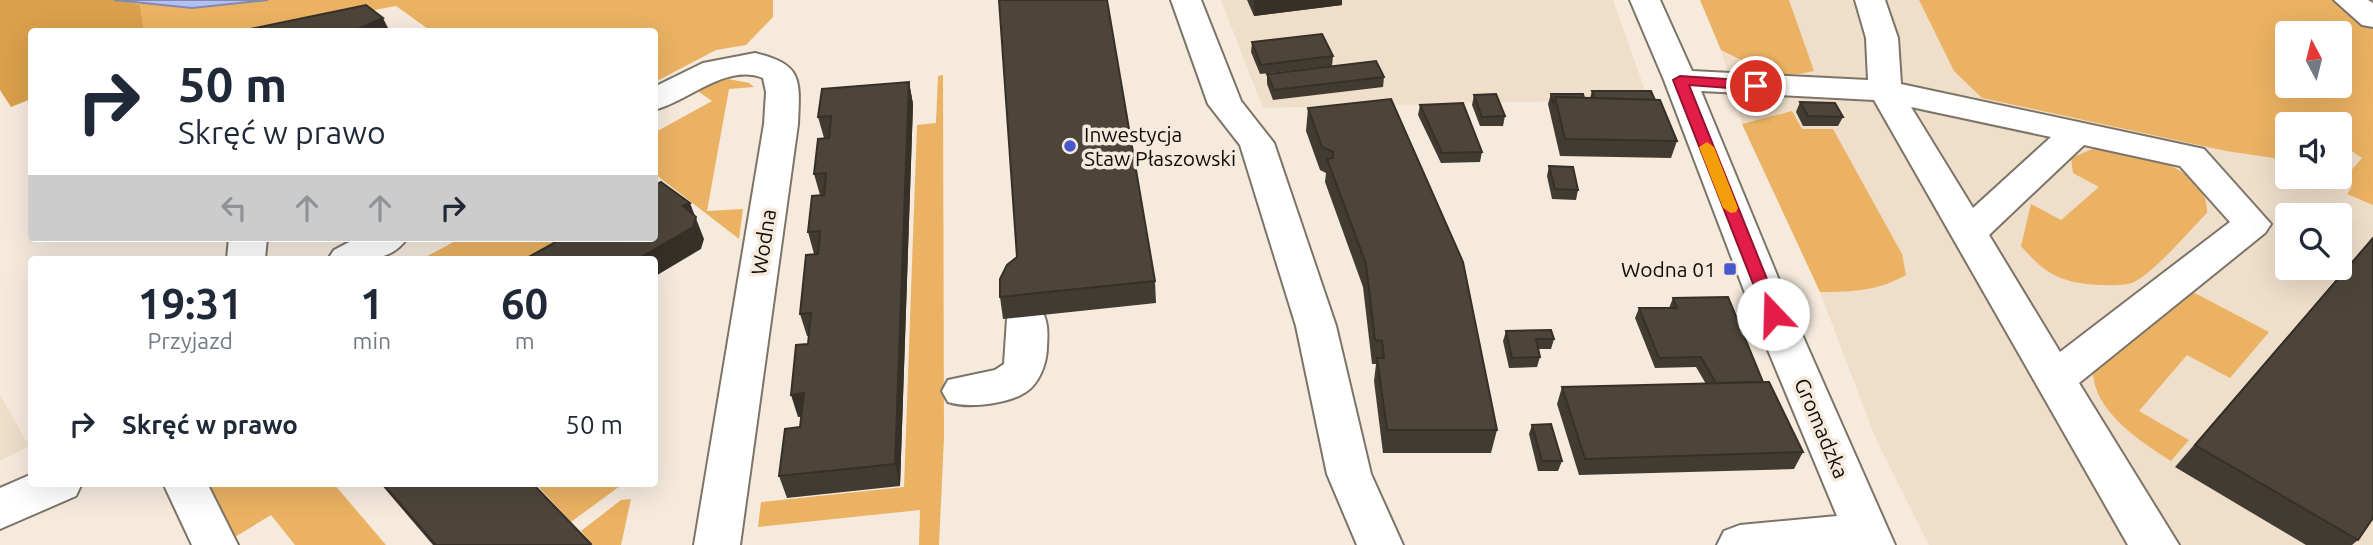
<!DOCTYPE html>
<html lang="pl">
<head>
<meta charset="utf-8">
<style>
  body { margin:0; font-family:Ubuntu,sans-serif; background:#f2f2f3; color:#1f2937; height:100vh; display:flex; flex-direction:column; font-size:26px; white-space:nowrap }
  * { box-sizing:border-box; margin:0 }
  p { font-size:23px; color:#747a83 }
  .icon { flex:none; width:38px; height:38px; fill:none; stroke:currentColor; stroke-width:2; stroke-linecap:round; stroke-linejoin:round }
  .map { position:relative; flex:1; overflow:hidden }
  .side { position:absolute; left:28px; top:256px; width:630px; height:231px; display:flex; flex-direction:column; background:#fff; border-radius:7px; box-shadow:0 7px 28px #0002 }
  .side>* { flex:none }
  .top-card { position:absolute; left:28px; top:28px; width:630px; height:214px; border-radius:7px; box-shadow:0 7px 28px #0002; background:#fff; color:#1f2937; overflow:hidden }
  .needle { width:46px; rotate:353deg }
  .controls { position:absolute; left:2275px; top:21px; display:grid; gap:14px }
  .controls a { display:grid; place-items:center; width:77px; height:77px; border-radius:7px; background:#fff; box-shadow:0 7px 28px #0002; font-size:35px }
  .pin { position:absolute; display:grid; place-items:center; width:60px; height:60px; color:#fff; margin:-30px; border:4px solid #fff; border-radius:50%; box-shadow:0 2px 7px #0007 }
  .me { position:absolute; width:77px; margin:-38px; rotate:339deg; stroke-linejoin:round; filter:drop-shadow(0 0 5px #0008) }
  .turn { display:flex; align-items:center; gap:24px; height:147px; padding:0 35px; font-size:32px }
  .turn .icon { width:91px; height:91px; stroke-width:2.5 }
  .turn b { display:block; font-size:49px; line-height:60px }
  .lanes { display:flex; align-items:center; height:66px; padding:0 35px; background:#0003; justify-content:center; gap:35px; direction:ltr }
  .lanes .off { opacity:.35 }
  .eta { display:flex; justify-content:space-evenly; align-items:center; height:119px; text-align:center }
  .eta b { font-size:42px; font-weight:700; line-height:49px }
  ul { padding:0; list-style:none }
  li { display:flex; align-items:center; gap:21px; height:98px; padding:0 35px }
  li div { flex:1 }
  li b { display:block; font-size:26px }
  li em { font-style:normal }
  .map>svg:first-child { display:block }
</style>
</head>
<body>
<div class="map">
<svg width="2373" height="545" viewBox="0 0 2373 545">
  <rect width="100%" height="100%" fill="#f5eadc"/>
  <!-- built -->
  <g fill="#eedeca" fill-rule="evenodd">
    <path d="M 1221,0 L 1613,0 L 1648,99 L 1263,108 Z"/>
    <path d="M 1700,0 L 2373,0 L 2373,545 L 1929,545 L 1875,437 L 1820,292 L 1742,124 L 1721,50 ZM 2287,33 L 2340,33 L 2340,86 L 2287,86 ZM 2287,124 L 2340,124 L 2340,177 L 2287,177 ZM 2287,215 L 2340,215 L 2340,268 L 2287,268 Z"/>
    <path d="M 0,395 L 29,446 L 0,461 Z"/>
  </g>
  <!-- green -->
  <g fill="#ebb263" fill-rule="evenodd">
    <path d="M 143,0 L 773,0 L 773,17 L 746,45 L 716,50 L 655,82 L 654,32 L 431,31 L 396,6 L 263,31 L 144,31 L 140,4 Z"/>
    <path d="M 1700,0 L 1789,0 L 1814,71 C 1771,81 1759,68 1721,50 Z"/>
    <path d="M 1919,0 L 2334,0 L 2373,29 L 2373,205 L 2347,194 L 2352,187 L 2341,182 L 2362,158 L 2344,146 L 2340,147 L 2340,124 L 2287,124 L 2287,160 L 2226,151 L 1982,98 L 1954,71 ZM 2287,33 L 2340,33 L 2340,86 L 2287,86 Z"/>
    <path d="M 943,75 L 944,438 L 939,545 L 919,545 L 920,510 L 758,527 L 761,502 L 904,487 L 917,125 L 936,123 L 938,76 Z"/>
    <path d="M 728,79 L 749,83 L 754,87 L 729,89 L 707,211 L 743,209 L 739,239 L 655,174 L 654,133 L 712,101 L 693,88 Z"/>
    <path d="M 1792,111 L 1802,129 L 1833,129 L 1902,254 L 1906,275 C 1878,291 1852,292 1820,292 L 1742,124 Z"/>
    <path d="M 2107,146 C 2140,153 2210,169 2207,213 C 2189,231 2153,274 2132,283 C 2123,286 2109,285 2100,285 C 2062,283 2046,275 2021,246 L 2031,204 L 2061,220 L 2099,187 L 2073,173 L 2071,158 L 2090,150 Z"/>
    <path d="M 461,238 L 601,238 L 565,259 L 422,259 Z"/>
    <path d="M 2189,290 L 2269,332 L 2230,378 L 2187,355 L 2139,411 L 2189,440 L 2171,461 C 2141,442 2093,411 2093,371 Z"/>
    <path d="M 209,483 L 333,483 L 386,545 L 295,545 L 271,515 L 230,540 Z"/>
    <path d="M 535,483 L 624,483 L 571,522 Z"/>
    <path d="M 631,499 L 621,545 L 593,545 L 581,531 L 621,500 Z"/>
  </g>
  <!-- forest -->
  <path fill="#daa04b" d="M 0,0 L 114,0 L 140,4 L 144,31 L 32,32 L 31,99 L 11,107 L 0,90 Z"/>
  <!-- water -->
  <path fill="#b2c0f3" stroke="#828aad" stroke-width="2" d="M 114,0 L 268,0 L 192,8 Z"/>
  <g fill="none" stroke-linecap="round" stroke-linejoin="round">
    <defs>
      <g id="minor">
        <path d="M 1171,0 L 1201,0 L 1241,101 L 1274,143 L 1336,326 L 1371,474 L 1403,545 L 1357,545 L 1327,474 L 1296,326 L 1240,145 L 1208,104 Z"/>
        <path d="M 1630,0 L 1660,0 L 1692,71 L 1868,80 L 1866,38 L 1855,0 L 1885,0 L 1898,38 L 1901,84 L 2204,149 L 2271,224 L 2265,233 L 2079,383 L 2179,545 L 2128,545 L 1874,100 L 1701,91 L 1793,314 L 1895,545 L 1717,545 L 1724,531 L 1740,525 L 1837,516 L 1753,314 L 1664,80 ZM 1911,107 L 2051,137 L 1973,208 ZM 2084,145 L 2180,166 L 2230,222 L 2060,352 L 1989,235 Z"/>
        <path d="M 2334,0 L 2368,0 L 2373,3 L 2373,27 L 2362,25 Z"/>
        <path d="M 755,53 C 803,65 800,79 798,124 L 740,545 L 694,545 L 764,124 L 766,92 L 763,78 C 726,63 689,101 654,110 L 654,87 L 703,63 Z"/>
        <path d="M 229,238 L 267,238 L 265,259 L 227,259 Z"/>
        <path d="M 357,238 L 407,238 C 390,265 356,259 328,259 L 334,250 Z"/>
        <path d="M 1027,304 L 1041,309 C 1048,321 1048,332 1047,346 C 1047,360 1042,376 1032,387 C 1016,404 969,409 948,402 L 942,391 L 948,380 L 995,370 L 1004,364 L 1007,319 L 1013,309 Z"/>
        <path d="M 32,474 L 32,483 L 82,483 L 76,496 L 0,529 L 0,488 Z"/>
        <path d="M 163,483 L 207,483 L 238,545 L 192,545 Z"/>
      </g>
    </defs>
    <!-- minor casing -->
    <use href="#minor" stroke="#7d7468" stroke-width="4"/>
    <!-- minor -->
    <use href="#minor" fill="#fff" fill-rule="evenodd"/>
  </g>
  <!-- wall -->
  <g fill="#423b32">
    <path d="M 1247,0 L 1342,0 L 1342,5 L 1254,16 Z"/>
    <path d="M 1252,42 L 1333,56 L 1332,66 L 1260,74 L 1251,52 Z"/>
    <path d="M 1267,74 L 1384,77 L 1383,87 L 1273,100 L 1267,84 Z"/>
    <path d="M 909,82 L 913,104 L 900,486 L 787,498 L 779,476 L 800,427 L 801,416 L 798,417 L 809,336 L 807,336 L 800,314 L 814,254 L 808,232 L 820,195 L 814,174 L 824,138 L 818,117 Z"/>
    <path d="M 1592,91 L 1655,100 L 1677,141 L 1671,158 L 1560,156 L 1548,104 L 1551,94 L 1590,98 Z"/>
    <path d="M 1474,95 L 1505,116 L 1503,126 L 1480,126 L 1472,105 Z"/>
    <path d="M 1800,102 L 1843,117 L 1838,126 L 1803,126 L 1796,112 Z"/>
    <path d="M 1420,105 L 1482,152 L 1480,162 L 1441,163 L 1418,115 Z"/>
    <path d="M 1308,108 L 1497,430 L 1491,453 L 1383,453 L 1374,381 L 1376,364 L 1372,364 L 1363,287 L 1325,182 L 1326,173 L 1320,170 L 1306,131 Z"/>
    <path d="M 1549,166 L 1578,190 L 1576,200 L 1552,199 L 1547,176 Z"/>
    <path d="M 2373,237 L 2358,540 L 2352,545 L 2306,545 L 2175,467 Z"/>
    <path d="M 1155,281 L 1156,303 L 1003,319 L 1000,297 Z"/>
    <path d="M 1673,298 L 1763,382 L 1803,452 L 1794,469 L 1579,475 L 1557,404 L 1562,387 L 1706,384 L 1696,367 L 1655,368 L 1635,318 L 1639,308 L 1669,308 Z"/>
    <path d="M 1506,331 L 1554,339 L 1551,349 L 1538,349 L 1540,357 L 1537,367 L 1509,368 L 1503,341 Z"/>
    <path d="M 1532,425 L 1562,461 L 1558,471 L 1538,471 L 1529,434 Z"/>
    <path d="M 380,483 L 532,483 L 592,545 L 433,545 Z"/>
  </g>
  <!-- shaded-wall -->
  <g fill="#363029">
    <path d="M 1254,0 L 1342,0 L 1342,5 L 1254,16 Z"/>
    <path d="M 383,18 L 390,32 L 351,32 Z"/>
    <path d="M 909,82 L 913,104 L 900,486 L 895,464 Z"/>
    <path d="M 690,203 L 704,239 L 701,249 L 654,277 L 654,259 L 638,259 L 683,206 Z"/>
    <path d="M 804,393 L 811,415 L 798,417 L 791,395 Z"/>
  </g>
  <!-- building -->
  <g fill="#4d453a" stroke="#363029" stroke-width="2">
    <path d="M 999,0 L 1107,0 L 1155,281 L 1000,297 L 1000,279 L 1007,265 L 1017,257 Z"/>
    <path d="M 366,5 L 383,18 L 351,32 L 236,32 Z"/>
    <path d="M 1322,34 L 1333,56 L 1261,65 L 1252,42 Z"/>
    <path d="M 1376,61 L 1384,77 L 1274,90 L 1267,74 Z"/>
    <path d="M 909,82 L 895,464 L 779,476 L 785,429 L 800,427 L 804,393 L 791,395 L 796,345 L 808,344 L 811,313 L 800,314 L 806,255 L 818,254 L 820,231 L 808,232 L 812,196 L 824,195 L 826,173 L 814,174 L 818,139 L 829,138 L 831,116 L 818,117 L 822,89 Z"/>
    <path d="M 1592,91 L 1651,91 L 1655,100 L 1595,98 Z"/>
    <path d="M 1496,94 L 1505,116 L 1482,117 L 1474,95 Z"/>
    <path d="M 1551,94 L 1583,94 L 1584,98 L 1555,97 L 1553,104 Z"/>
    <path d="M 1555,97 L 1660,100 L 1677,141 L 1565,139 Z"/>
    <path d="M 1391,99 L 1463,262 L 1497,430 L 1387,430 L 1377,358 L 1384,358 L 1383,348 L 1382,341 L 1375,340 L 1366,264 L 1327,159 L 1333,158 L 1333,152 L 1322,147 L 1308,108 Z"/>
    <path d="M 1800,102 L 1835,103 L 1843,117 L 1808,116 Z"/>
    <path d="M 1463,103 L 1482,152 L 1442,153 L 1420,105 Z"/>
    <path d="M 1549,166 L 1573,167 L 1578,190 L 1555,189 Z"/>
    <path d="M 661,182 L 690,203 L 683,206 L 696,217 L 693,227 L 638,259 L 525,259 L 563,238 L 654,238 L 654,186 Z"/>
    <path d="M 2373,238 L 2373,518 L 2358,540 L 2195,445 Z"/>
    <path d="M 1728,297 L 1763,382 L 1716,383 L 1701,357 L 1659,358 L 1639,308 L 1677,308 L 1673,298 Z"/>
    <path d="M 1551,330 L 1554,339 L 1536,339 L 1540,357 L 1512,358 L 1506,331 Z"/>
    <path d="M 1769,382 L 1803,452 L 1585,459 L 1562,387 Z"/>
    <path d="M 1551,424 L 1562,461 L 1542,461 L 1532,425 Z"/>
    <path d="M 382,483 L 532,483 L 591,544 L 589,545 L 436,545 Z"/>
  </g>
  <!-- route -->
  <path fill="#e11d48" stroke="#92132f" stroke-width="2" d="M 1680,76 L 1756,81 L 1763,86 L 1756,90 L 1689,85 L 1781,314 L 1779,319 L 1773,320 L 1765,314 L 1673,80 Z"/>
  <!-- slow -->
  <path fill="#f59e0b" d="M 1707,142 L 1714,147 L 1738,208 L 1736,212 L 1731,213 L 1723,208 L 1699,147 Z"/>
  <!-- markers -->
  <g fill="#4857cb" stroke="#f5eadc" stroke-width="2.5">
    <circle cx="1070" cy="146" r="7"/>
    <rect x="1723" y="262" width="14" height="14" rx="3.5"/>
  </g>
  <g text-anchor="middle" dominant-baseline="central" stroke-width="7" stroke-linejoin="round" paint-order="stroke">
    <!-- poi labels -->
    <g font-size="21" fill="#110d09" stroke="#f5eadc" text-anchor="start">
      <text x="1084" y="134">Inwestycja<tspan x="1084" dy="24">Staw Płaszowski</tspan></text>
      <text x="1716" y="269" text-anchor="end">Wodna 01</text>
    </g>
    <!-- street labels -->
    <g font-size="21" fill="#110d09" stroke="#f5eadc">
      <text transform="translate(763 242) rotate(-81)">Wodna</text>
      <text transform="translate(1822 428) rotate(67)">Gromadzka</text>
    </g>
  </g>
</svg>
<div class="controls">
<a><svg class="needle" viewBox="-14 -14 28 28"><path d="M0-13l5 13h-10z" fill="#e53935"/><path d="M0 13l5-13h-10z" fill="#747a83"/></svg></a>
<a><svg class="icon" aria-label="sound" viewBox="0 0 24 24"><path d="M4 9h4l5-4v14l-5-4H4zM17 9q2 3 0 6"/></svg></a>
<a><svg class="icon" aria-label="search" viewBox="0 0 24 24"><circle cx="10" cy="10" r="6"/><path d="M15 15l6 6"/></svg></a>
</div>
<div class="pin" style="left:1756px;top:86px;background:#d93025"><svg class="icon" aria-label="arrive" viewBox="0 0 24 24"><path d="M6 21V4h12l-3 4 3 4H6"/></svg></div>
<svg class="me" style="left:1773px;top:314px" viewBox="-20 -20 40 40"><circle r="19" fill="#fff"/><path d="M0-13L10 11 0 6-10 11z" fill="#e11d48"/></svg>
<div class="top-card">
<div class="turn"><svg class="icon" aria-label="right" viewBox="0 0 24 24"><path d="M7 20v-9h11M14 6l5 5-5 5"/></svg><div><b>50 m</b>Skręć w prawo</div></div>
<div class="lanes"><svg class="icon off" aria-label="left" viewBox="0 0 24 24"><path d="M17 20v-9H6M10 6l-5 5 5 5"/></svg><svg class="icon off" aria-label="ahead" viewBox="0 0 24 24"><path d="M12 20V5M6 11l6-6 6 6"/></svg><svg class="icon off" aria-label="ahead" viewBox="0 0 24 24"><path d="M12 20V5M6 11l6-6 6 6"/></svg><svg class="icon" aria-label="right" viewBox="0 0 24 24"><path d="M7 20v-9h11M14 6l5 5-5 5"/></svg></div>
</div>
<section class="side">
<div class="eta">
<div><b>19:31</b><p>Przyjazd</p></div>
<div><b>1</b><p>min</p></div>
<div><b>60</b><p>m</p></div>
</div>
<ul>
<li><svg class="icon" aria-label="right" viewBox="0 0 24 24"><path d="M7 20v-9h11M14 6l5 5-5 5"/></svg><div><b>Skręć w prawo</b></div><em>50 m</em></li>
</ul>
</section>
</div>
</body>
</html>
